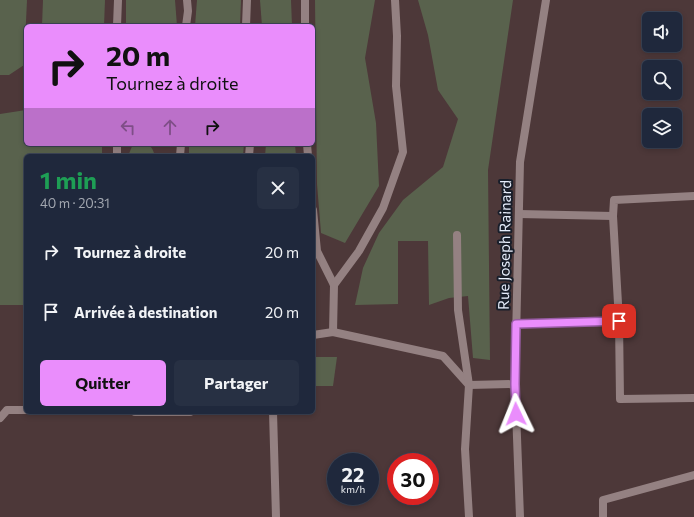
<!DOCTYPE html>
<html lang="fr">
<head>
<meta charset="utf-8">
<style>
  body { margin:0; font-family:Commissioner,sans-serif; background:#273043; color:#f1f3f6; height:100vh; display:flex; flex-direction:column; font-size:15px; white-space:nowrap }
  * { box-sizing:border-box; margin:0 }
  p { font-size:13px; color:#a1a6af }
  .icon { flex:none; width:22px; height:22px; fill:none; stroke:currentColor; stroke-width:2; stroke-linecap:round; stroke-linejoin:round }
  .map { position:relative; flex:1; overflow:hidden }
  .sheet { position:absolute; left:24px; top:154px; width:291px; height:260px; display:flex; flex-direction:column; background:#1f283c; border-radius:6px; box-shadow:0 2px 6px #0003,0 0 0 1px #3c4456 }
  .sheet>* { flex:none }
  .hud { position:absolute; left:24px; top:24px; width:291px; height:122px; border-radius:6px; box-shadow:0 2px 6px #0003,0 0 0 1px #3c4456; background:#ea8dfc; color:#111; overflow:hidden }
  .fabs { position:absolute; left:642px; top:12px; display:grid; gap:8px }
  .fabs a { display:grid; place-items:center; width:40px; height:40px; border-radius:6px; background:#1f283c; box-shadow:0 2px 6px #0003,0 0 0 1px #3c4456; font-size:20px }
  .speed { position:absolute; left:327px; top:453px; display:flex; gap:8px; font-size:20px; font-weight:700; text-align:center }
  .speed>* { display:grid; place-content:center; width:52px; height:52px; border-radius:50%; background:#1f283c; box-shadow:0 2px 6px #0003,0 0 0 1px #3c4456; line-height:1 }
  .speed small { font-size:10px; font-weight:400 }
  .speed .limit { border:6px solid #d22; background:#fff; color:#111 }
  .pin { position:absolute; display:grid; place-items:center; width:34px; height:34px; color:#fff; margin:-17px; border-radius:8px; box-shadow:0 2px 6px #0006 }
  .me { position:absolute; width:44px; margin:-22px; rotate:358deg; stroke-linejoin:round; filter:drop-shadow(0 0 3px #0008) }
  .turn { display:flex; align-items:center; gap:14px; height:84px; padding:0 16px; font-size:18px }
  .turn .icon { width:52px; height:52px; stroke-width:2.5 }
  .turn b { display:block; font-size:28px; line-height:34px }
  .lanes { display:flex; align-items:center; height:38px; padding:0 16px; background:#0003; justify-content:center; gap:20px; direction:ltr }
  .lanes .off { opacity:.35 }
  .round { display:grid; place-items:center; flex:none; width:42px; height:42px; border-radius:6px; background:#273043 }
  .headline { display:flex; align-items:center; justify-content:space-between; height:68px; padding:0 16px }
  h1 { font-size:24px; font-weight:700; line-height:30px; color:#1e9e55 }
  .action { display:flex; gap:8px; margin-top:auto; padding:8px 16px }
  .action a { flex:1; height:46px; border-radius:6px; background:#ea8dfc; color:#111; font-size:16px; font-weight:700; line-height:46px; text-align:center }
  .action a+a { background:#273043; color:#f1f3f6 }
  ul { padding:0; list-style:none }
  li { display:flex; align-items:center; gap:12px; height:60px; padding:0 16px }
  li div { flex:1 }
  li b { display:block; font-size:15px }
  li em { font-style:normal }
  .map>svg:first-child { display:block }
</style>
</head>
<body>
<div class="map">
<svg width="694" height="517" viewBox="0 0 694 517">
  <rect width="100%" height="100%" fill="#293650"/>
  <!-- industrial -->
  <path fill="#4d3839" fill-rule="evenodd" d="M 0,0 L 694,0 L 694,517 L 0,517 ZM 649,19 L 675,19 L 675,45 L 649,45 ZM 26,26 L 313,26 L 313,144 L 26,144 ZM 649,67 L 675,67 L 675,93 L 649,93 ZM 649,115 L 675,115 L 675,141 L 649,141 ZM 26,156 L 313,156 L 313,412 L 26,412 ZM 336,462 L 370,462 L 370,496 L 336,496 ZM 396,462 L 430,462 L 430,496 L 396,496 Z"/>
  <!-- green -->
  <g fill="#59624d">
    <path d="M 0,0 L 27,0 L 24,65 L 9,75 L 0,75 Z"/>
    <path d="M 43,0 L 105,0 L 104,26 L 42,26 Z"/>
    <path d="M 126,0 L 175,0 L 177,26 L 126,26 Z"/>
    <path d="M 197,0 L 241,0 L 240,26 L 195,26 Z"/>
    <path d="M 260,0 L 291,0 L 292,26 L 262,26 Z"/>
    <path d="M 315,0 L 375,0 L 365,58 L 376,123 L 379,186 L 345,243 L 321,233 L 317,184 Z"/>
    <path d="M 418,0 L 513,0 L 488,170 L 490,360 L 473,358 L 468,296 L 449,298 L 429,305 L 428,241 L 398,241 L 398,304 L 355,305 L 363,268 L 379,233 L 403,200 L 443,167 L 458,119 L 438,90 L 428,35 Z"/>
    <path d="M 26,110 L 26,144 L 102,144 L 102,156 L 26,156 L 26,305 L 0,305 L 0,114 Z"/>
    <path d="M 133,144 C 147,144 151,142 155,156 L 128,156 Z"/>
    <path d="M 189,144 L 244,144 L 243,156 L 189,156 Z"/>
    <path d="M 266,144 L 295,144 L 296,156 L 265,156 Z"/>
    <path d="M 313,357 L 337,357 L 333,386 L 313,386 Z"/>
  </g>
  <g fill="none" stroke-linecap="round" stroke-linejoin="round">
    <!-- service -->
    <g stroke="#948182" stroke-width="8">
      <path d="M 305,0 L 305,26"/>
      <path d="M 117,26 L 118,0"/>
      <path d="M 186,26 L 188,11 L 187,0"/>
      <path d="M 246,26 L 247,0"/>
      <path d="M 117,144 L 117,156"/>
      <path d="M 307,144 L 308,156"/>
      <path d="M 180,156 L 181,144"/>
      <path d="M 249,156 L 250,144"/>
      <path d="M 694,196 L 614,200 L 613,216 L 619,321 L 620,399 L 694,398"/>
      <path d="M 313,210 L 317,251 L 334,285 L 333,332 L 443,356 L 469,385 L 515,384"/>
      <path d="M 519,214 L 613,216"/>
      <path d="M 457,235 L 458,310 L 469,385 L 465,449 L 469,517"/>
      <path d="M 334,285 L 359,251 L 383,208 L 403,152 L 396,86 L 397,36 L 395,0"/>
      <path d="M 516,324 L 619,321"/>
      <path d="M 313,335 L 333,332"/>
      <path d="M 135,412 L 190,412"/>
      <path d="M 273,412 L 276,517"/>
      <path d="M 0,418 L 7,410 L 26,410"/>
      <path d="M 603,517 L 603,500 L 694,475"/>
    </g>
    <!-- minor -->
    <path stroke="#948182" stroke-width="8" d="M 520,517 L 515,384 L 520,162 L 546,0"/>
  </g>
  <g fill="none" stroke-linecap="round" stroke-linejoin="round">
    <defs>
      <path id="route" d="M 516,414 L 515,384 L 516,324 L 619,321"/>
    </defs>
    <!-- route casing -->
    <use href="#route" stroke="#985ca4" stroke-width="10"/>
    <!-- route -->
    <use href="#route" stroke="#ea8dfc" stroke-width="7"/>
  </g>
  <g text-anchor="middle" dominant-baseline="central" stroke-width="4" stroke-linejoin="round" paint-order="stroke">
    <!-- street labels -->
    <g font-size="15" fill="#e7eefc" stroke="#181e2a">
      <text transform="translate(504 245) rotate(-89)">Rue Joseph Rainard</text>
    </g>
  </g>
</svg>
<div class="fabs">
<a><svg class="icon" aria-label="sound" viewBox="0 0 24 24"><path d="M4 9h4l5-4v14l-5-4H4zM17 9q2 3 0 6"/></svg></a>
<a><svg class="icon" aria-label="search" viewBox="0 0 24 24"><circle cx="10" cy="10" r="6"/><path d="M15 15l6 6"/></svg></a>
<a><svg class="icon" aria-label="layers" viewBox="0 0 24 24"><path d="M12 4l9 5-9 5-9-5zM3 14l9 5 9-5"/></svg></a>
</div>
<div class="speed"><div>22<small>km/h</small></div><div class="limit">30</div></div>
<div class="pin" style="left:619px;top:321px;background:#d93025"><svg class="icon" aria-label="arrive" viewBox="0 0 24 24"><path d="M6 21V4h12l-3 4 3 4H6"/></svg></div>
<svg class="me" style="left:516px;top:414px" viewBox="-20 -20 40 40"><path d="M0-17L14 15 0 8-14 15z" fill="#ea8dfc" stroke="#fff" stroke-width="4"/></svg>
<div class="hud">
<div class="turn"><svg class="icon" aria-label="right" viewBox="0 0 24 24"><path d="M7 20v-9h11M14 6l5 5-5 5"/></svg><div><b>20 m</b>Tournez à droite</div></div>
<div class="lanes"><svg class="icon off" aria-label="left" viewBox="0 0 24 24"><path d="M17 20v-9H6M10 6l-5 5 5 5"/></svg><svg class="icon off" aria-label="ahead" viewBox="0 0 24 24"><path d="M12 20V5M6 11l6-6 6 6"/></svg><svg class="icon" aria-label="right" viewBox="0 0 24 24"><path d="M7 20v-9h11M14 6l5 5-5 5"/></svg></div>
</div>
<section class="sheet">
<div class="headline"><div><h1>1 min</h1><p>40 m · 20:31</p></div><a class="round"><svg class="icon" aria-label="close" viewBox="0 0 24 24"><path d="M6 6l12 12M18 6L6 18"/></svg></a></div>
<ul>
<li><svg class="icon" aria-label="right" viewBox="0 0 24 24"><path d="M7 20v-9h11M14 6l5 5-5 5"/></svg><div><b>Tournez à droite</b></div><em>20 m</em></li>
<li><svg class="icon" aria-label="arrive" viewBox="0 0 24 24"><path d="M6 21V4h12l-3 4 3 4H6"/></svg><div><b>Arrivée à destination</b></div><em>20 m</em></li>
</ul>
<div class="action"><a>Quitter</a><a>Partager</a></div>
</section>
</div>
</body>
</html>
